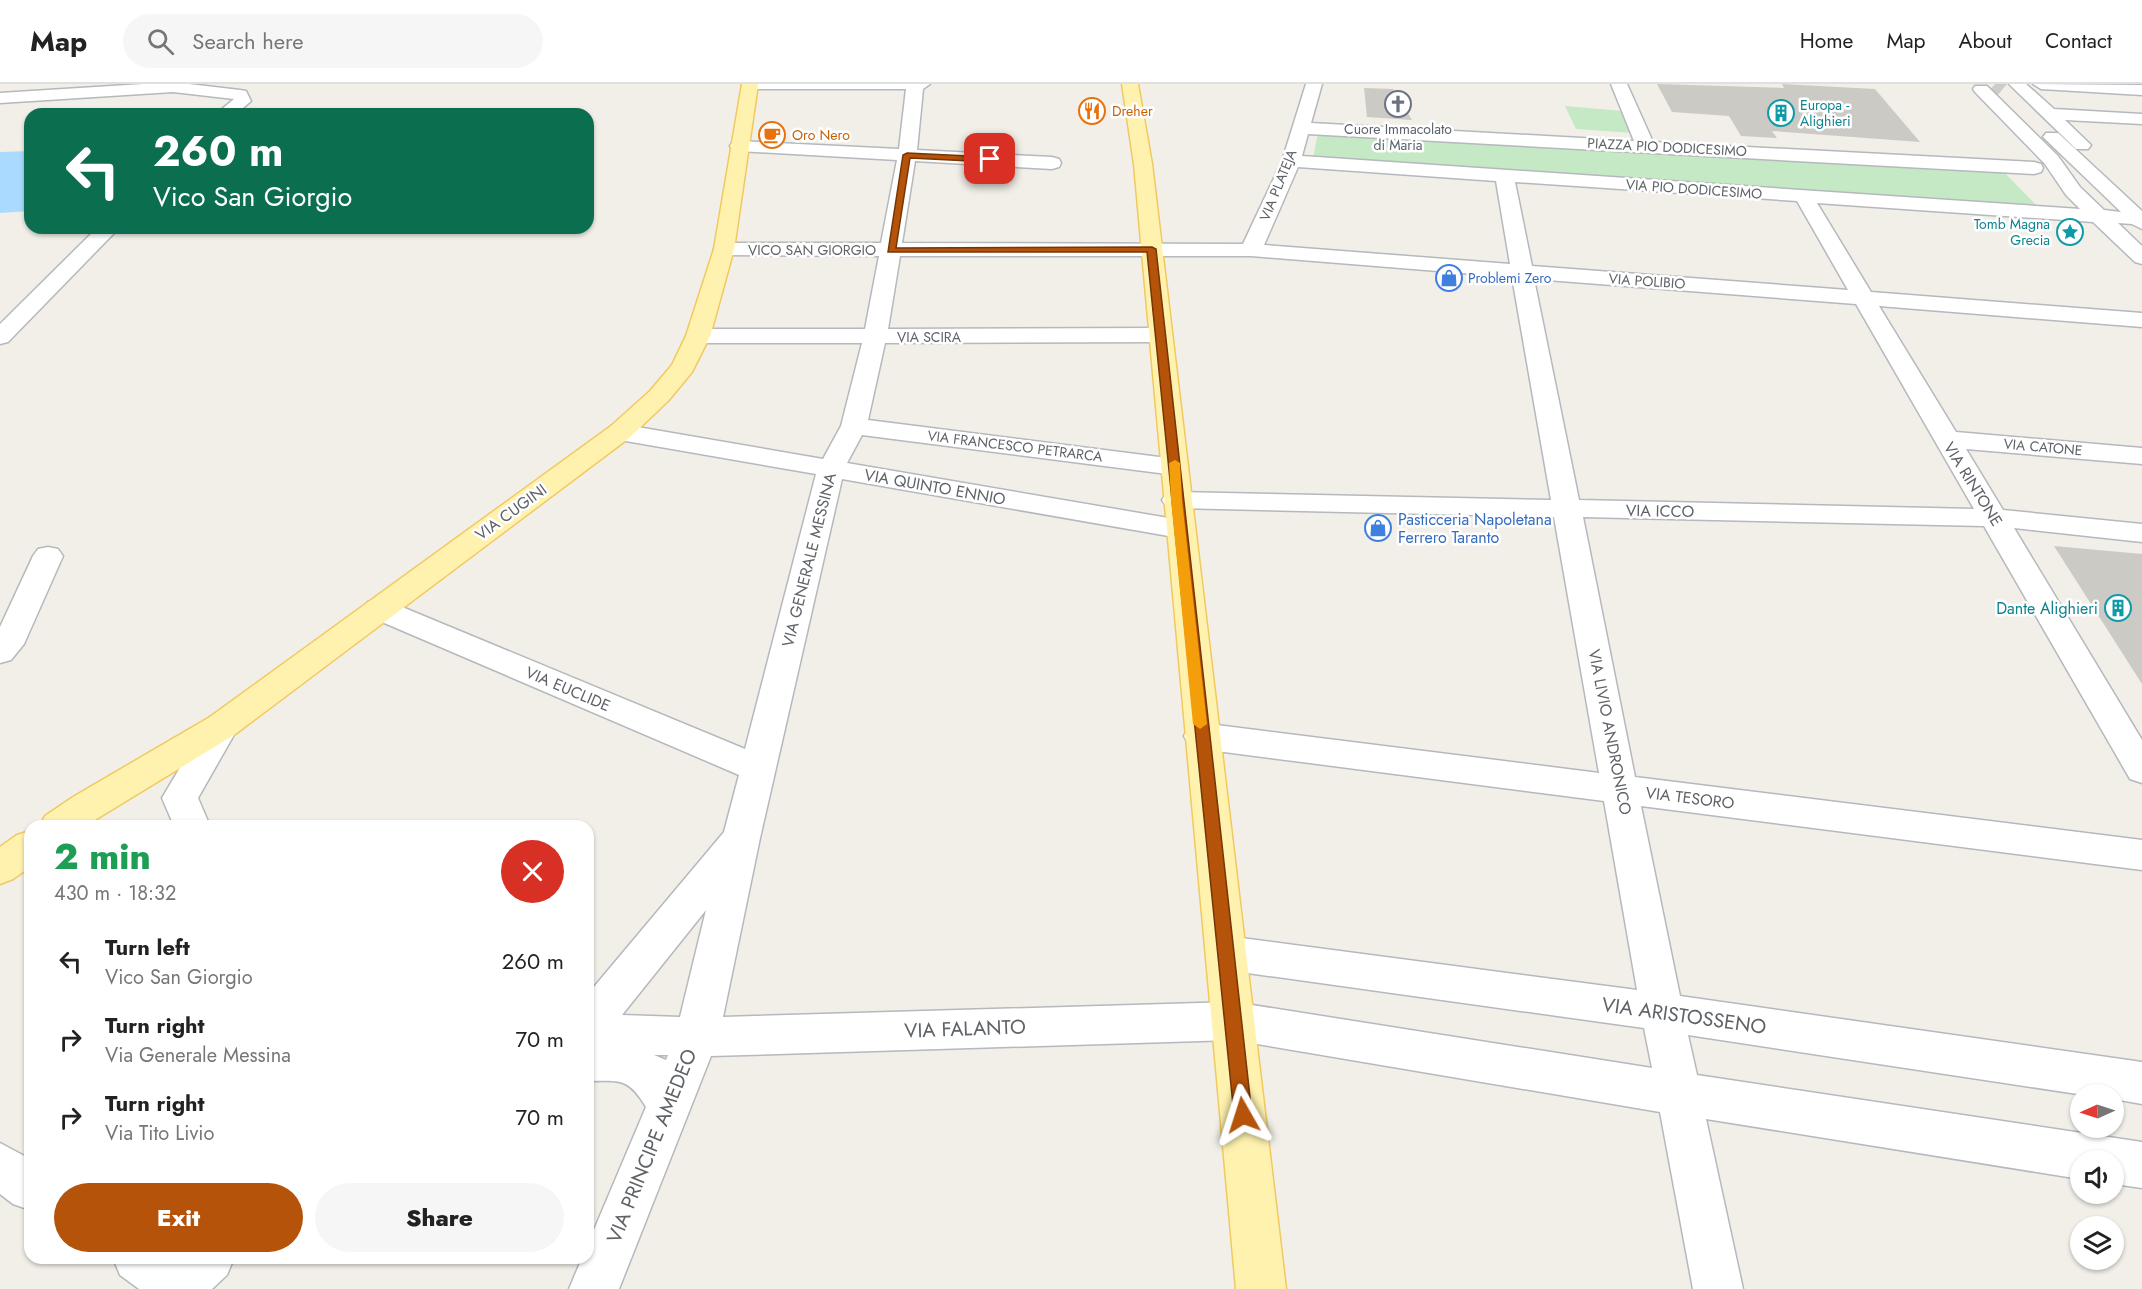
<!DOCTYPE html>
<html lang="en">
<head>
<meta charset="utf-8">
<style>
  body { margin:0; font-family:Jost,sans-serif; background:#f6f6f6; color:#222; height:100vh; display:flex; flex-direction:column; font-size:22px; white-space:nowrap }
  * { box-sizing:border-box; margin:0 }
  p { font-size:20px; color:#767676 }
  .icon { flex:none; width:33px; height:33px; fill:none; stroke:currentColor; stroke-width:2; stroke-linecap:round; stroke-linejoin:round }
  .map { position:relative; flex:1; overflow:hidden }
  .side { position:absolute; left:24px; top:736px; width:570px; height:444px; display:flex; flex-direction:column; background:#fff; border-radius:18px; box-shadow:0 2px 4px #0004 }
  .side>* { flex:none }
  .banner { position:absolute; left:24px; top:24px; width:570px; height:126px; border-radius:18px; box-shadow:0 2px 4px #0004; background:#0b6e4f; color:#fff; overflow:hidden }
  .needle { width:39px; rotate:267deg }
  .buttons { position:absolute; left:2070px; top:1000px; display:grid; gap:12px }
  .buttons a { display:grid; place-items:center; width:54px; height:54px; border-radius:50%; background:#fff; box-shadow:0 2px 4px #0004; font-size:30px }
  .pin { position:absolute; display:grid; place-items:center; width:51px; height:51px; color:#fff; margin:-26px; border-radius:12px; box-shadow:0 3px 9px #0006 }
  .me { position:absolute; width:66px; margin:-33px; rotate:354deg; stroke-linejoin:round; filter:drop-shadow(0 0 4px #0008) }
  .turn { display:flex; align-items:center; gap:21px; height:126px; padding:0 30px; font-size:27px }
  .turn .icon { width:78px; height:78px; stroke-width:2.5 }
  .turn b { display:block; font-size:42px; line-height:51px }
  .round { display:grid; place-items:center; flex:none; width:63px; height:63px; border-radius:32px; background:#f6f6f6 }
  .head { display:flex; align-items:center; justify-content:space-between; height:102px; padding:0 30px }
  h1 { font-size:36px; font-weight:800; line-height:45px; color:#1e9e55 }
  .cta { display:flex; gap:12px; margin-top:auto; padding:12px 30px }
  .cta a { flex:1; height:69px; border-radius:36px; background:#b45309; color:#fff; font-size:24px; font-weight:800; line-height:69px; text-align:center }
  .cta a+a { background:#f6f6f6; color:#222 }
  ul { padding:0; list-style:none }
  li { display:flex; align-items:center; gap:18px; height:78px; padding:0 30px }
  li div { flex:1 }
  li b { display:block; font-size:22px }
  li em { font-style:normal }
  header { display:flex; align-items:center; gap:36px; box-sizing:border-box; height:84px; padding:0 30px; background:#fff; border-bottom:2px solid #e0e0e0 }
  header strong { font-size:28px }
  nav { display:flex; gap:33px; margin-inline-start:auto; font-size:21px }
  .search { width:420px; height:54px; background:#f6f6f6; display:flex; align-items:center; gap:15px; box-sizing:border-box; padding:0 21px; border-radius:33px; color:#767676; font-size:22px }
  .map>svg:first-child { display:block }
</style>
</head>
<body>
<header>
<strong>Map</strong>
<div class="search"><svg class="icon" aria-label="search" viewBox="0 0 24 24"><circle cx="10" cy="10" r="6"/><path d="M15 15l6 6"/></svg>Search here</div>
<nav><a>Home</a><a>Map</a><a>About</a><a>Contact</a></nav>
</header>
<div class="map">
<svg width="2142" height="1205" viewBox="0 0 2142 1205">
  <rect width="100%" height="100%" fill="#f1efe8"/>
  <!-- green -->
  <g fill="#c5e8c5">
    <path d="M 1565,22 L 1623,27 L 1634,49 L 1576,45 Z"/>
    <path d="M 1318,48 L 2001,85 L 2036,121 L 1313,75 Z"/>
  </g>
  <!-- water -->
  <path fill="#aadaff" d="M 30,67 L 30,127 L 0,129 L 0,68 Z"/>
  <!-- building -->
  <g fill="#cccac5">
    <path d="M 1657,0 L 1784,4 L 1782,0 L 1875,5 L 1920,58 L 1772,47 L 1777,54 L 1741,52 L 1729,32 L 1672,28 Z"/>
    <path d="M 1364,4 L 1393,5 L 1412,36 L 1367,33 Z"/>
    <path d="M 2054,462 L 2142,470 L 2142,600 Z"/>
  </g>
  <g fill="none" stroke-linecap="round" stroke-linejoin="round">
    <!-- minor-tunnel -->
    <path stroke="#ccccc8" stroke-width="18" stroke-dasharray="18 9" stroke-linecap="butt" d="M 1995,0 L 2002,6"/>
    <defs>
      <g id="minor">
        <path d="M 143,0 L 189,0 L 240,6 L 246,7 L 251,17 L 236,30 L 216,30 L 234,15 L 173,8 L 0,19 L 0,9 Z"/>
        <path d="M 742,0 L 930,0 L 923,5 L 917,66 L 1052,73 L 1059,75 L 1061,79 L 1059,83 L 1052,85 L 915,77 L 902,159 L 1243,160 L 1282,77 L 1306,0 L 1322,0 L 1311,39 L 1634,57 L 1611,0 L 1627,0 L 1653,58 L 2034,78 L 2041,80 L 2043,84 L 2041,88 L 2034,90 L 1308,50 L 1302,72 L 2080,125 L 2066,111 L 2045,80 L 1975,8 L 1973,5 L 1975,2 L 1987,2 L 2058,72 L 2080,103 L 2104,126 L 2121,128 L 2043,53 L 2046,49 L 2058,49 L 2142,127 L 2142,145 L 2132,140 L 2118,139 L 2142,162 L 2142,180 L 2135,178 L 2093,138 L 1817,119 L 1871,208 L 2142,229 L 2142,243 L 1879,222 L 1956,348 L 2142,364 L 2142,380 L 1966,365 L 2003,426 L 2142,440 L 2142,458 L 2014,444 L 2142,656 L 2142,699 L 2130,695 L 1984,442 L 1583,433 L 1635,693 L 2142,756 L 2142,786 L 1641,722 L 1680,912 L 2142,978 L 2142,1020 L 2114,1015 L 2114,1011 L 2084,1011 L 1688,951 L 1697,991 L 2142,1058 L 2142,1104 L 2114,1100 L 2114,1077 L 2080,1077 L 2080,1095 L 1706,1035 L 1743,1205 L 1693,1205 L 1660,1028 L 1233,956 L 711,972 L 619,1205 L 569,1205 L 582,1174 L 588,1174 L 588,1160 L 646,1023 C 628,993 620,997 588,997 L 588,910 L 724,748 L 739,691 L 368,532 L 364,525 L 368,518 L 379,515 L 390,518 L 745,665 L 816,390 L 620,356 L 611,354 L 607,348 L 611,342 L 620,340 L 823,375 L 841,342 L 862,259 L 698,259 L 690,257 L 686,252 L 690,247 L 698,245 L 865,245 L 879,172 L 724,171 L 717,169 L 714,165 L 717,161 L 724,159 L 881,159 L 897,76 L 739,67 L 733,66 L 730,62 L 733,58 L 739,57 L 899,65 L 906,5 L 750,5 ZM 1298,83 L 1496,97 L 1510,180 L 1264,161 ZM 1515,98 L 1797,117 L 1848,206 L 1532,182 ZM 900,172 L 1251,172 L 1512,193 L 1551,416 L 1176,408 L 1166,410 L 1162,416 L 1166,422 L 1176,424 L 1554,433 L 1599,689 L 1201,639 L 1189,643 L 1184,652 L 1189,661 L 1201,665 L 1604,717 L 1637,906 L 1226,852 L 1212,857 L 1206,869 L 1212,881 L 1226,886 L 1644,944 L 1652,984 L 1233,918 L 723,933 L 760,754 L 842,395 L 1180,454 L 1190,451 L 1194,445 L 1190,439 L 1180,436 L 847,379 L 862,351 L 1175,391 L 1185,389 L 1188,383 L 1185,377 L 1175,375 L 868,336 L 885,259 L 1160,258 L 1168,256 L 1172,251 L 1168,246 L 1160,244 L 888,245 ZM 1534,195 L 1856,220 L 1974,425 L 1579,416 ZM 706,826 L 680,933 L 622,931 ZM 654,971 L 668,971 L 666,976 Z"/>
        <path d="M 2009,0 L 2026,0 L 2054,25 L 2142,30 L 2142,40 L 2065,36 L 2091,61 L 2088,65 L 2076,65 Z"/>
        <path d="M 2033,0 L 2142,1 L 2142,11 L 2041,5 Z"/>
        <path d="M 97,144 L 119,144 L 8,258 L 0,260 L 0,240 Z"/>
        <path d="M 48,463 L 58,465 L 63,472 L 24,560 L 11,576 L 0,579 L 0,543 L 33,472 L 38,465 Z"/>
        <path d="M 222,630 L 234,633 L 239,642 L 198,714 L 210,742 L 174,742 L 162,714 L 210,633 Z"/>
        <path d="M 0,1059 L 30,1075 L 30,1126 L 13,1120 L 0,1110 Z"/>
        <path d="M 113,1174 L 234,1174 L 227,1191 L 212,1205 L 139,1205 L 120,1191 Z"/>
      </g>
      <g id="major">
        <path d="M 742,0 L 758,0 L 734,165 L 710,252 L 692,288 L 668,317 L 629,354 L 234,651 L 85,742 L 40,742 L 45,732 L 73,713 L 210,633 L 611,342 L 650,307 L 672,281 L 686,252 L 714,165 Z"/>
        <path d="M 1122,0 L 1138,0 L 1152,80 L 1286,1205 L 1236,1205 L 1134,80 Z"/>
        <path d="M 30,747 L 30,783 L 13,795 L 0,800 L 0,763 L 17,751 Z"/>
      </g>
    </defs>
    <!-- minor casing -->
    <use href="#minor" stroke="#b5b8bc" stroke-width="3"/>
    <!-- major casing -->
    <use href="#major" stroke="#f2c960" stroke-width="3"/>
    <!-- minor -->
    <use href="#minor" fill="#fff" fill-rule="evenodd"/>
    <!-- major -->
    <use href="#major" fill="#fff2af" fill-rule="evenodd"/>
  </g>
  <!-- route -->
  <path fill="#b45309" stroke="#753606" stroke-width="1.5" d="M 907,69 L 990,73 L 994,75 L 990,78 L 910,74 L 896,164 L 1152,163 L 1156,165 L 1252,1031 L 1249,1037 L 1243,1040 L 1236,1037 L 1234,1031 L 1147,168 L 888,168 L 903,71 Z"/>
  <!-- slow -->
  <path fill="#f59e0b" d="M 1175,376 L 1180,379 L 1182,416 L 1207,640 L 1200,645 L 1193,640 L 1171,416 L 1169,379 Z"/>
  <!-- icons -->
  <defs>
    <symbol id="church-ring" viewBox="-11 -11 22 22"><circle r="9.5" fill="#fff" stroke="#6b7280" stroke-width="1.5"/><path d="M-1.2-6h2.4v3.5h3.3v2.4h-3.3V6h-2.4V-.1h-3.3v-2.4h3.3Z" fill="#6b7280"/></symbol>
    <symbol id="restaurant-ring" viewBox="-11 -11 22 22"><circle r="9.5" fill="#fff" stroke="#e8710a" stroke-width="1.5"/><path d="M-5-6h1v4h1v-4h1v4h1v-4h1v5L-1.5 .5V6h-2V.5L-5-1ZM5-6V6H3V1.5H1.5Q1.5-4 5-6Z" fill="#e8710a"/></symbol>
    <symbol id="building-ring" viewBox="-11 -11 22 22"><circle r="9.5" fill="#fff" stroke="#0f9aa8" stroke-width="1.5"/><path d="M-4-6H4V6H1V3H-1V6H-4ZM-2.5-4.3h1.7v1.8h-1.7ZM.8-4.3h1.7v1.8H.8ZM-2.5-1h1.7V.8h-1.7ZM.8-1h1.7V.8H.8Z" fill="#0f9aa8"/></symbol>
    <symbol id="cafe-ring" viewBox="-11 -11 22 22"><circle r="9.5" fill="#fff" stroke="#e8710a" stroke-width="1.5"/><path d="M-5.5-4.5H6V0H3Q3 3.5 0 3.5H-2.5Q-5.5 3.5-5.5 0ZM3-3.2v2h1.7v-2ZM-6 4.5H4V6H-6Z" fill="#e8710a"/></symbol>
    <symbol id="sight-ring" viewBox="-11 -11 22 22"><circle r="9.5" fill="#fff" stroke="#0f9aa8" stroke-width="1.5"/><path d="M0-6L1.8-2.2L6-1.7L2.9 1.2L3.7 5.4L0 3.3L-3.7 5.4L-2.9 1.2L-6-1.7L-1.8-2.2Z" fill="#0f9aa8"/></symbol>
    <symbol id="shop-ring" viewBox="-11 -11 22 22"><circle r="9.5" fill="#fff" stroke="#3f7fe0" stroke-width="1.5"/><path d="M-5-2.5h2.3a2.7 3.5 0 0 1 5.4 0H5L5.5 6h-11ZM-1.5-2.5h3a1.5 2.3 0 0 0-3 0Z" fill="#3f7fe0"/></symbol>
  </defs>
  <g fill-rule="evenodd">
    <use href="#church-ring" x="1383" y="5" width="30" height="30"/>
    <use href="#restaurant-ring" x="1077" y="12" width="30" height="30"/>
    <use href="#building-ring" x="1766" y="14" width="30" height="30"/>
    <use href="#cafe-ring" x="757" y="36" width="30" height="30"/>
    <use href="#sight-ring" x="2055" y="133" width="30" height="30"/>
    <use href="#shop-ring" x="1434" y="179" width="30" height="30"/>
    <use href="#shop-ring" x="1363" y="429" width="30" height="30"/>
    <use href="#building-ring" x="2103" y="509" width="30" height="30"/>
  </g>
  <g text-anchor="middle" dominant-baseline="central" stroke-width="5" stroke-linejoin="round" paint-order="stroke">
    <!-- far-culture labels -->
    <g font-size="14" fill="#0d838f" stroke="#fff" text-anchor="start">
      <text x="1800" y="21">Europa -<tspan x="1800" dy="16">Alighieri</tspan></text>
      <text x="2050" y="140" text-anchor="end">Tomb Magna<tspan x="2050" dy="16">Grecia</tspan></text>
    </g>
    <!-- far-food labels -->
    <g font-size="14" fill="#c56008" stroke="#fff" text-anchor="start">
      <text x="1112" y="27">Dreher</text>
      <text x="792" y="51">Oro Nero</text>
    </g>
    <!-- far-worship labels -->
    <g font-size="14" fill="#5b616d" stroke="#fff">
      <text x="1398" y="45">Cuore Immacolato<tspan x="1398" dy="16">di Maria</tspan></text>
    </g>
    <!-- far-street labels -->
    <g font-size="14" fill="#5f6368" stroke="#fff">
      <text transform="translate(1667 63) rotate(3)">PIAZZA PIO DODICESIMO</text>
      <text transform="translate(1278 101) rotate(-68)">VIA PLATEJA</text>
      <text transform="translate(1694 105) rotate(4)">VIA PIO DODICESIMO</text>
      <text x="812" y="166">VICO SAN GIORGIO</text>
      <text transform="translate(1647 197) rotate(4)">VIA POLIBIO</text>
      <text x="929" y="253">VIA SCIRA</text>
      <text transform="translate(1015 362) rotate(7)">VIA FRANCESCO PETRARCA</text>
      <text transform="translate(2043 363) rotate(5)">VIA CATONE</text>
    </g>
    <!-- far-shop labels -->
    <g font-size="14" fill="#366cbe" stroke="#fff" text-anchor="start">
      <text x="1468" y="194">Problemi Zero</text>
    </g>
    <!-- street labels -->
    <g font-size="16" fill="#5f6368" stroke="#fff">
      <text transform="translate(1973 400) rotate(58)">VIA RINTONE</text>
      <text transform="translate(935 403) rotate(10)">VIA QUINTO ENNIO</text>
      <text transform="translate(1660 427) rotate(1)">VIA ICCO</text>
      <text transform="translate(511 428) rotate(-36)">VIA CUGINI</text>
      <text transform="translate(809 476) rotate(-76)">VIA GENERALE MESSINA</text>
      <text transform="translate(568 605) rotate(23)">VIA EUCLIDE</text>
      <text transform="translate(1610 648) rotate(79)">VIA LIVIO ANDRONICO</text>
      <text transform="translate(1690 714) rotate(7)">VIA TESORO</text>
    </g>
    <!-- shop labels -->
    <g font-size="16" fill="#366cbe" stroke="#fff" text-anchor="start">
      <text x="1398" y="435">Pasticceria Napoletana<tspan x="1398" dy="18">Ferrero Taranto</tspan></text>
    </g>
    <!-- culture labels -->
    <g font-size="16" fill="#0d838f" stroke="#fff" text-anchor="end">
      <text x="2098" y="524">Dante Alighieri</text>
    </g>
    <!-- near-street labels -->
    <g font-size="20" fill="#5f6368" stroke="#fff">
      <text transform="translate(1684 932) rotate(8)">VIA ARISTOSSENO</text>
      <text transform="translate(965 945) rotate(-2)">VIA FALANTO</text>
      <text transform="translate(652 1062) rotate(-68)">VIA PRINCIPE AMEDEO</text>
    </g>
  </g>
</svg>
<div class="buttons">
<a><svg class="needle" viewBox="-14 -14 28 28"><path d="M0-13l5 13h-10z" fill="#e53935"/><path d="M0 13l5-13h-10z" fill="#767676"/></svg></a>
<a><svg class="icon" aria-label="sound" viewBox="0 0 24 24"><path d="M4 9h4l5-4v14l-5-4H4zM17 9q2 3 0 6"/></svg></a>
<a><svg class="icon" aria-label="layers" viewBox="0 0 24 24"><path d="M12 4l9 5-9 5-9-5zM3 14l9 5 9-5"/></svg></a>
</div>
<div class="pin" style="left:990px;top:75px;background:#d93025"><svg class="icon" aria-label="arrive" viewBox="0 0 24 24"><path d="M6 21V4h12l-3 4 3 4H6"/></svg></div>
<svg class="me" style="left:1243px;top:1031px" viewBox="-20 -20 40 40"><path d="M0-17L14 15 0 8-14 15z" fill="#b45309" stroke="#fff" stroke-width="4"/></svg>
<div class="banner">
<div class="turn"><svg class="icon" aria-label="left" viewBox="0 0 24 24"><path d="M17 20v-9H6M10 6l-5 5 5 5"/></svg><div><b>260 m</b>Vico San Giorgio</div></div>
</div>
<section class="side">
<div class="head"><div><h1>2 min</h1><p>430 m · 18:32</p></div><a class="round" style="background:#d93025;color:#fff"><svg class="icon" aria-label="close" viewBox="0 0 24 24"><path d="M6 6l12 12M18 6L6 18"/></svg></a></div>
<ul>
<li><svg class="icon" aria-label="left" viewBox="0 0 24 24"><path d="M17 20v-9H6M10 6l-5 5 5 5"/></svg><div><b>Turn left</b><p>Vico San Giorgio</p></div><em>260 m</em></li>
<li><svg class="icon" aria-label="right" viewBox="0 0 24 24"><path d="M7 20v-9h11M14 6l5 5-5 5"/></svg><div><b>Turn right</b><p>Via Generale Messina</p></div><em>70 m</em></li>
<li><svg class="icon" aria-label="right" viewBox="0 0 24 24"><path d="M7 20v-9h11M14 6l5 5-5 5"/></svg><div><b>Turn right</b><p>Via Tito Livio</p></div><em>70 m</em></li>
</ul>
<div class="cta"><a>Exit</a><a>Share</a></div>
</section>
</div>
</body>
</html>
